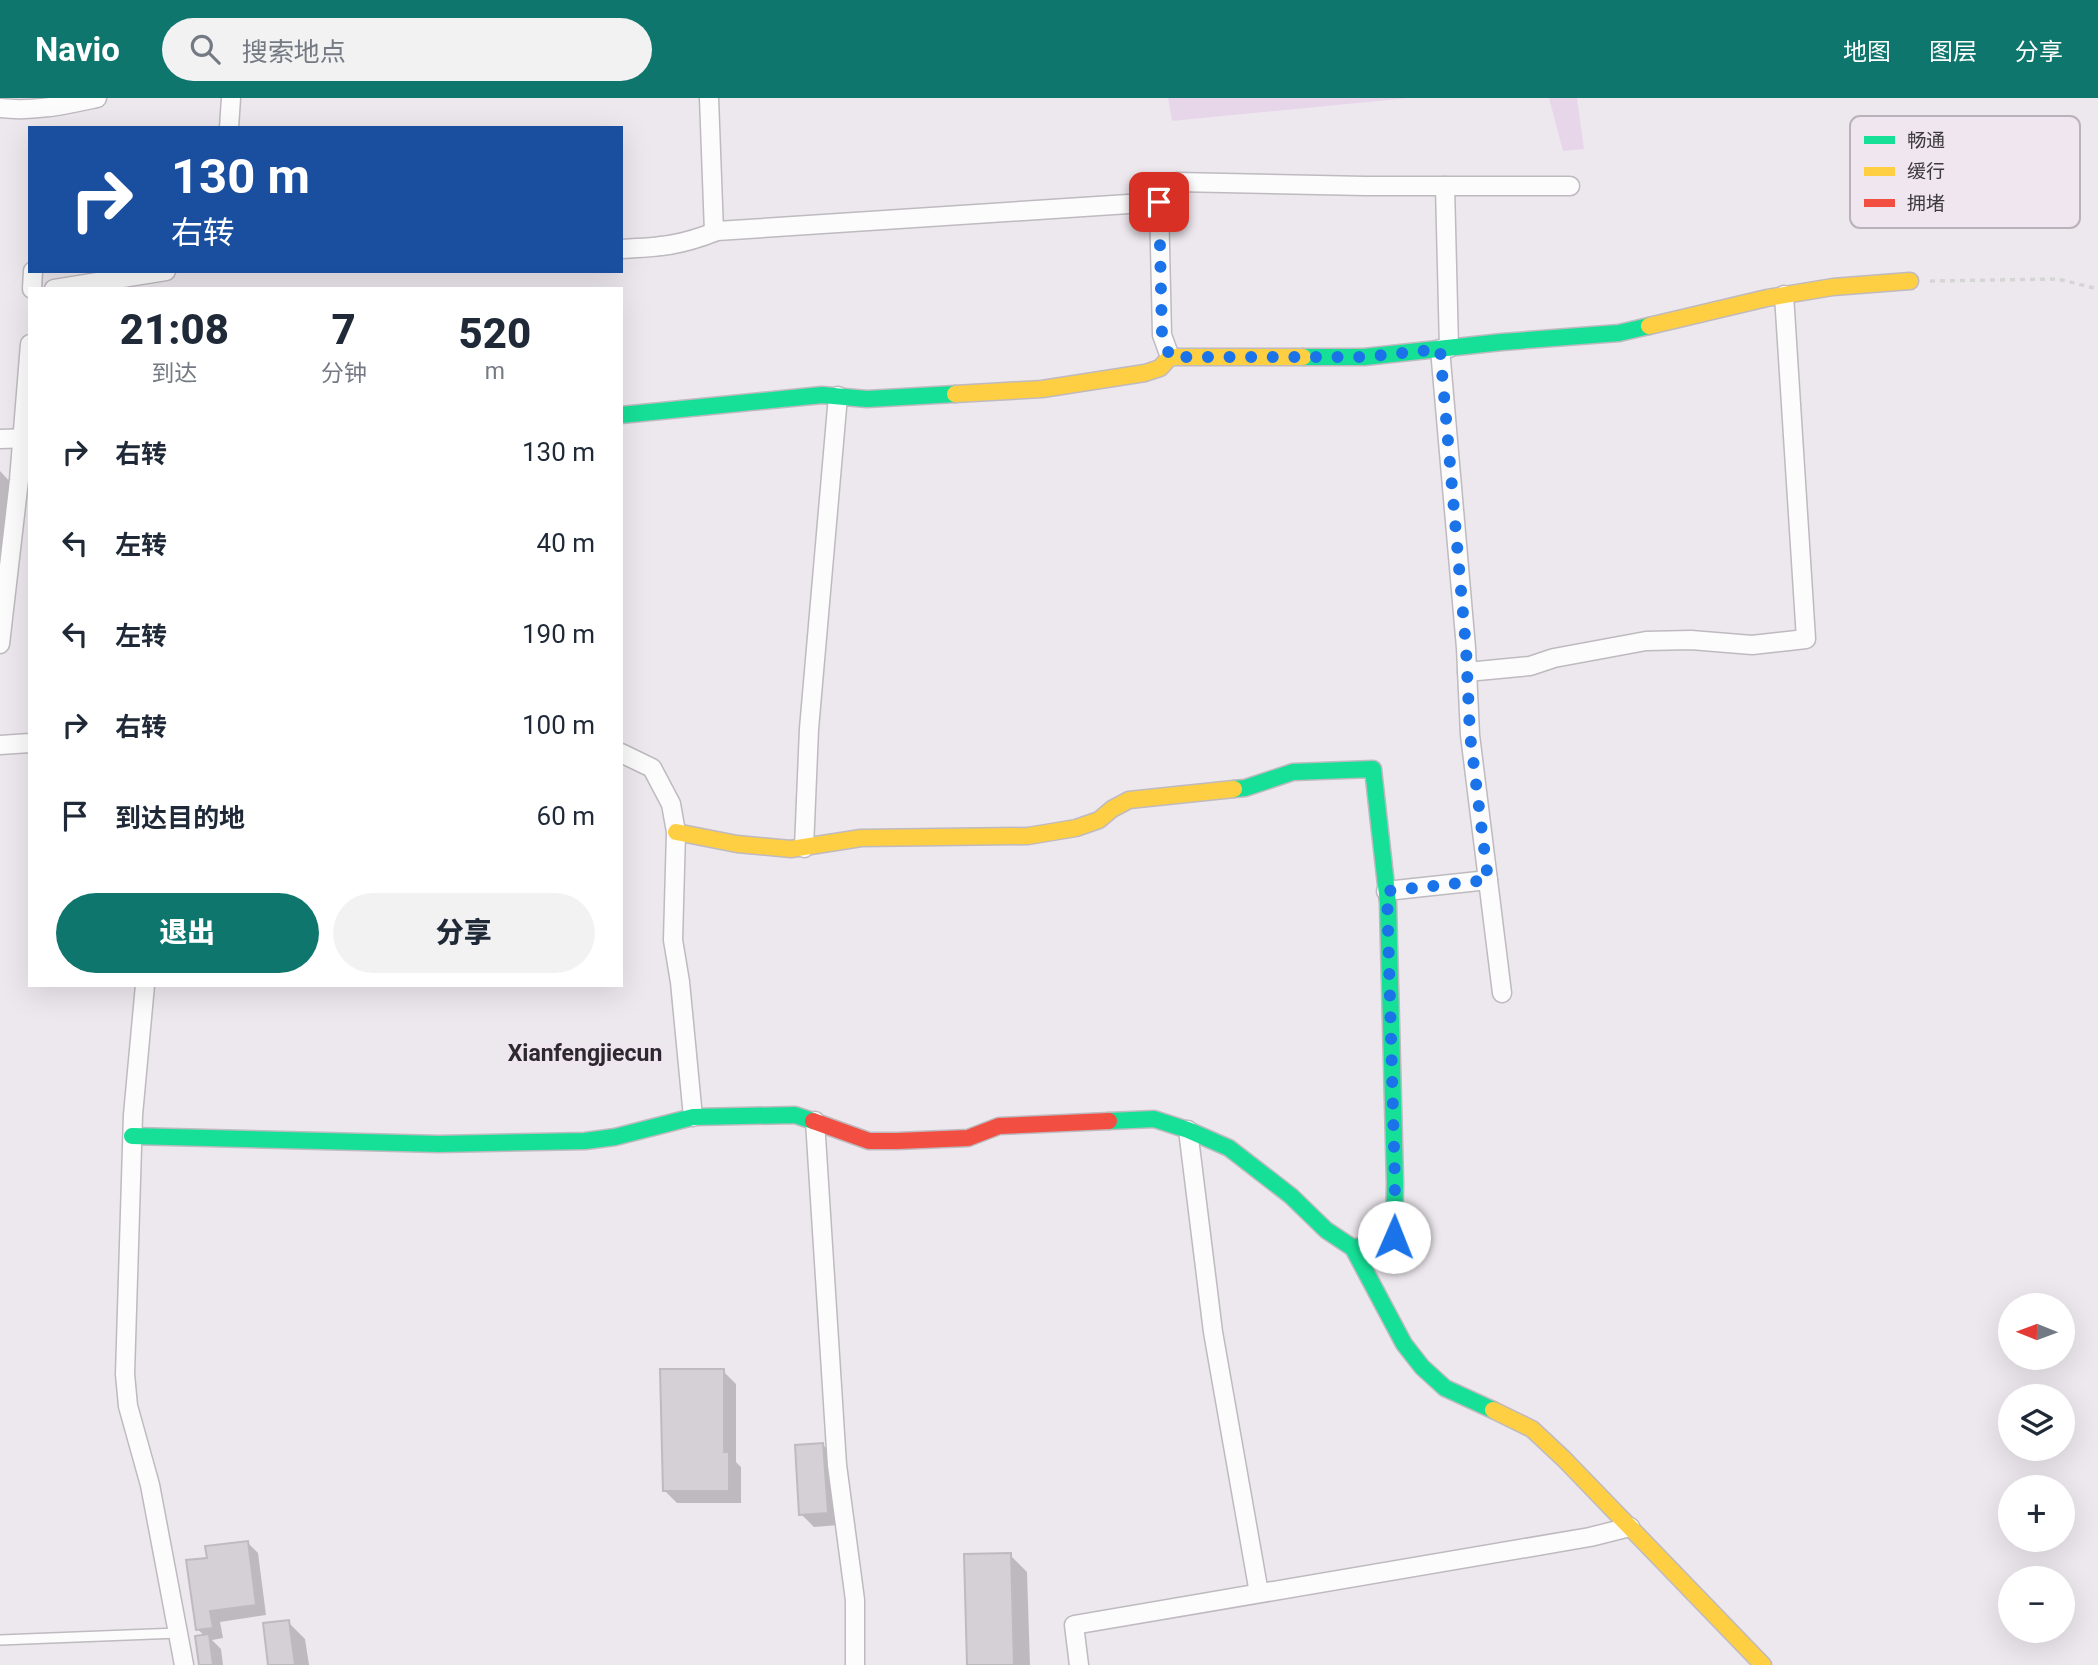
<!DOCTYPE html>
<html lang="zh">
<head>
<meta charset="utf-8">
<style>
  body { margin:0; font-family:Roboto,"Noto Sans SC",sans-serif; background:#f2f2f3; color:#1f2937; height:100vh; display:flex; flex-direction:column; font-size:26px; white-space:nowrap }
  * { box-sizing:border-box; margin:0 }
  p { font-size:23px; color:#747a83 }
  .icon { flex:none; width:38px; height:38px; fill:none; stroke:currentColor; stroke-width:2; stroke-linecap:round; stroke-linejoin:round }
  .map { position:relative; flex:1; overflow:hidden }
  .drawer { position:absolute; left:28px; top:189px; width:595px; height:700px; display:flex; flex-direction:column; background:#fff; border-radius:0px; box-shadow:0 7px 28px #0002 }
  .drawer>* { flex:none }
  .guide { position:absolute; left:28px; top:28px; width:595px; height:147px; border-radius:0px; box-shadow:0 7px 28px #0002; background:#1a4fa0; color:#fff; overflow:hidden }
  .needle { width:46px; rotate:271deg }
  .controls { position:absolute; left:1998px; top:1195px; display:grid; gap:14px }
  .controls a { display:grid; place-items:center; width:77px; height:77px; border-radius:50%; background:#fff; box-shadow:0 7px 28px #0002; font-size:35px }
  .pin { position:absolute; display:grid; place-items:center; width:60px; height:60px; color:#fff; margin:-30px; border-radius:14px; box-shadow:0 4px 10px #0006 }
  .me { position:absolute; width:77px; margin:-38px; rotate:1deg; stroke-linejoin:round; filter:drop-shadow(0 0 5px #0008) }
  .turn { display:flex; align-items:center; gap:24px; height:147px; padding:0 28px; font-size:32px }
  .turn .icon { width:91px; height:91px; stroke-width:2.5 }
  .turn b { display:block; font-size:49px; line-height:60px }
  .eta { display:flex; justify-content:space-evenly; align-items:center; height:119px; text-align:center }
  .eta b { font-size:42px; font-weight:800; line-height:49px }
  .button { display:flex; gap:14px; margin-top:auto; padding:14px 28px }
  .button a { flex:1; height:80px; border-radius:42px; background:#0f766e; color:#fff; font-size:28px; font-weight:800; line-height:80px; text-align:center }
  .button a+a { background:#f2f2f3; color:#1f2937 }
  ul { padding:0; list-style:none }
  li { display:flex; align-items:center; gap:21px; height:91px; padding:0 28px }
  li div { flex:1 }
  li b { display:block; font-size:26px }
  li em { font-style:normal }
  header { display:flex; align-items:center; gap:42px; box-sizing:border-box; height:98px; padding:0 35px; background:#0f766e; color:#fff }
  header strong { font-size:33px }
  nav { display:flex; gap:38px; margin-inline-start:auto; font-size:24px }
  .search { width:490px; height:63px; background:#f2f2f3; display:flex; align-items:center; gap:18px; box-sizing:border-box; padding:0 24px; border-radius:38px; color:#747a83; font-size:26px }
  .map>svg:first-child { display:block }
</style>
</head>
<body>
<header>
<strong>Navio</strong>
<div class="search"><svg class="icon" aria-label="search" viewBox="0 0 24 24"><circle cx="10" cy="10" r="6"/><path d="M15 15l6 6"/></svg>搜索地点</div>
<nav><a>地图</a><a>图层</a><a>分享</a></nav>
</header>
<div class="map">
<svg width="2098" height="1567" viewBox="0 0 2098 1567">
  <rect width="100%" height="100%" fill="#ede8ee"/>
  <!-- green -->
  <g fill="#e7d6ea">
    <path d="M 1168,0 L 1409,0 L 1172,23 Z"/>
    <path d="M 1549,0 L 1577,0 L 1584,51 L 1563,53 Z"/>
  </g>
  <!-- shadow -->
  <g fill="#0003">
    <path d="M 0,373 L 12,386 L 0,532 Z"/>
    <path d="M 723,1273 L 736,1286 L 736,1364 L 741,1369 L 741,1405 L 677,1405 L 664,1392 Z"/>
    <path d="M 822,1346 L 835,1359 L 839,1427 L 814,1429 L 801,1416 Z"/>
    <path d="M 247,1444 L 258,1455 L 266,1517 L 220,1524 L 223,1540 L 212,1542 L 221,1551 L 223,1567 L 200,1567 L 205,1538 L 197,1531 L 209,1461 Z"/>
    <path d="M 1010,1457 L 1027,1474 L 1030,1567 L 969,1567 Z"/>
    <path d="M 288,1524 L 305,1541 L 309,1567 L 270,1567 Z"/>
  </g>
  <!-- building -->
  <g fill="#d4d0d5" stroke="#bebabf" stroke-width="2">
    <path d="M 660,1271 L 724,1271 L 724,1354 L 729,1354 L 729,1393 L 663,1393 Z"/>
    <path d="M 823,1345 L 828,1415 L 799,1417 L 795,1347 Z"/>
    <path d="M 248,1443 L 256,1507 L 210,1513 L 213,1530 L 196,1532 L 186,1462 L 207,1460 L 205,1448 Z"/>
    <path d="M 1011,1455 L 1014,1567 L 967,1567 L 964,1456 Z"/>
    <path d="M 289,1522 L 295,1567 L 268,1567 L 263,1525 Z"/>
    <path d="M 209,1536 L 213,1567 L 199,1567 L 195,1538 Z"/>
  </g>
  <g fill="none" stroke-linecap="round" stroke-linejoin="round">
    <defs>
      <path id="lane" d="M 0,1542 L 178,1535"/>
      <g id="street">
        <path d="M 709,0 L 714,134"/>
        <path d="M 0,10 C 34,14 64,7 97,0"/>
        <path d="M 229,30 L 231,0"/>
        <path d="M 1445,88 L 1449,250"/>
        <path d="M 621,151 C 660,149 680,148 717,133 L 1159,104"/>
        <path d="M 32,191 L 33,173"/>
        <path d="M 54,191 L 166,173"/>
        <path d="M 1440,251 L 1466,550 L 1470,637 L 1502,895"/>
        <path d="M 1170,259 L 1162,237 L 1159,104 L 1165,88 L 1177,84 L 1365,88 L 1570,88"/>
        <path d="M 0,341 L 30,340"/>
        <path d="M 0,546 L 19,382 L 30,246"/>
        <path d="M 1467,574 L 1530,568 L 1554,560 L 1646,543 L 1691,542 L 1752,547 L 1806,541 L 1784,197"/>
        <path d="M 0,647 L 30,645"/>
        <path d="M 621,655 L 652,670 L 671,706 L 676,734 L 673,842 L 680,884 L 693,1019"/>
        <path d="M 804,750 L 809,631 L 838,298"/>
        <path d="M 1386,793 L 1488,782"/>
        <path d="M 145,887 L 133,1017 L 125,1276 L 128,1308 L 150,1387 L 184,1567"/>
        <path d="M 815,1023 L 837,1367 L 855,1502 L 855,1567"/>
        <path d="M 1188,1032 L 1213,1234 L 1259,1495"/>
        <path d="M 1079,1567 L 1074,1527 L 1590,1439 L 1630,1429"/>
      </g>
      <g id="fast">
        <path d="M 1303,259 L 1364,259 L 1502,244 L 1619,235 L 1649,228"/>
        <path d="M 621,317 L 822,297 L 867,301 L 955,296"/>
        <path d="M 1234,691 L 1245,690 L 1293,674 L 1373,671 L 1388,805 L 1395,1085 L 1394,1139 L 1353,1150"/>
        <path d="M 1109,1023 L 1154,1021 L 1188,1032 L 1229,1050 L 1291,1098 L 1326,1132 L 1353,1150 L 1404,1246 L 1422,1269 L 1445,1290 L 1493,1312"/>
        <path d="M 132,1038 L 439,1046 L 585,1043 L 615,1039 L 693,1019 L 795,1017 L 813,1023"/>
      </g>
      <g id="slow">
        <path d="M 1649,228 L 1767,200 L 1833,189 L 1910,183"/>
        <path d="M 955,296 L 1042,291 L 1145,275 L 1160,270 L 1170,259 L 1303,259"/>
        <path d="M 676,734 L 737,746 L 791,751 L 861,740 L 1028,738 L 1076,730 L 1099,722 L 1112,711 L 1129,702 L 1234,691"/>
        <path d="M 1493,1312 L 1532,1331 L 1564,1361 L 1763,1567"/>
      </g>
      <path id="jam" d="M 813,1023 L 869,1043 L 897,1043 L 968,1040 L 999,1028 L 1109,1023"/>
    </defs>
    <!-- lane casing -->
    <use href="#lane" stroke="#bebabf" stroke-width="12"/>
    <!-- street casing -->
    <use href="#street" stroke="#bebabf" stroke-width="21"/>
    <!-- fast casing -->
    <use href="#fast" stroke="#bebabf" stroke-width="19"/>
    <!-- slow casing -->
    <use href="#slow" stroke="#bebabf" stroke-width="19"/>
    <!-- jam casing -->
    <use href="#jam" stroke="#bebabf" stroke-width="19"/>
    <!-- path -->
    <path stroke="#d6d5d6" stroke-width="3.5" stroke-dasharray="5 5" stroke-linecap="butt" d="M 1930,183 L 2058,181 L 2098,191"/>
    <!-- lane -->
    <use href="#lane" stroke="#fcfcfc" stroke-width="9"/>
    <!-- street -->
    <use href="#street" stroke="#fcfcfc" stroke-width="18"/>
    <!-- fast -->
    <use href="#fast" stroke="#16e098" stroke-width="16"/>
    <!-- slow -->
    <use href="#slow" stroke="#ffcf43" stroke-width="16"/>
    <!-- jam -->
    <use href="#jam" stroke="#f24e42" stroke-width="16"/>
  </g>
  <g fill="none" stroke-linecap="round" stroke-linejoin="round">
    <!-- route -->
    <path stroke="#1a73e8" stroke-width="12" stroke-dasharray="0 21.6" d="M 1159,104 L 1162,237 L 1170,259 L 1364,259 L 1440,251 L 1466,550 L 1470,637 L 1488,782 L 1387,793 L 1395,1085 L 1394,1139"/>
  </g>
  <g text-anchor="middle" dominant-baseline="central" stroke-width="7" stroke-linejoin="round" paint-order="stroke">
    <!-- quarter labels -->
    <g font-size="23" font-weight="bold" fill="#2e2830" stroke="#efe6f0">
      <text x="585" y="955">Xianfengjiecun</text>
    </g>
  </g>
  <!-- legend -->
  <rect x="1850" y="18" width="230" height="112" rx="10" fill="#efe6f0" stroke="#bab2bb" stroke-width="2"/>
  <rect x="1864" y="38" width="31" height="8" fill="#16e098"/>
  <rect x="1864" y="69" width="31" height="9" fill="#ffcf43"/>
  <rect x="1864" y="101" width="31" height="8" fill="#f24e42"/>
  <g font-size="19" fill="#3d3a3e">
    <text x="1907" y="49">畅通</text>
    <text x="1907" y="80">缓行</text>
    <text x="1907" y="112">拥堵</text>
  </g>
</svg>
<div class="controls">
<a><svg class="needle" viewBox="-14 -14 28 28"><path d="M0-13l5 13h-10z" fill="#e53935"/><path d="M0 13l5-13h-10z" fill="#747a83"/></svg></a>
<a><svg class="icon" aria-label="layers" viewBox="0 0 24 24"><path d="M12 4l9 5-9 5-9-5zM3 14l9 5 9-5"/></svg></a>
<a>+</a>
<a>−</a>
</div>
<div class="pin" style="left:1159px;top:104px;background:#d93025"><svg class="icon" aria-label="arrive" viewBox="0 0 24 24"><path d="M6 21V4h12l-3 4 3 4H6"/></svg></div>
<svg class="me" style="left:1394px;top:1139px" viewBox="-20 -20 40 40"><circle r="19" fill="#fff"/><path d="M0-13L10 11 0 6-10 11z" fill="#1a73e8"/></svg>
<div class="guide">
<div class="turn"><svg class="icon" aria-label="right" viewBox="0 0 24 24"><path d="M7 20v-9h11M14 6l5 5-5 5"/></svg><div><b>130 m</b>右转</div></div>
</div>
<section class="drawer">
<div class="eta">
<div><b>21:08</b><p>到达</p></div>
<div><b>7</b><p>分钟</p></div>
<div><b>520</b><p>m</p></div>
</div>
<ul>
<li><svg class="icon" aria-label="right" viewBox="0 0 24 24"><path d="M7 20v-9h11M14 6l5 5-5 5"/></svg><div><b>右转</b></div><em>130 m</em></li>
<li><svg class="icon" aria-label="left" viewBox="0 0 24 24"><path d="M17 20v-9H6M10 6l-5 5 5 5"/></svg><div><b>左转</b></div><em>40 m</em></li>
<li><svg class="icon" aria-label="left" viewBox="0 0 24 24"><path d="M17 20v-9H6M10 6l-5 5 5 5"/></svg><div><b>左转</b></div><em>190 m</em></li>
<li><svg class="icon" aria-label="right" viewBox="0 0 24 24"><path d="M7 20v-9h11M14 6l5 5-5 5"/></svg><div><b>右转</b></div><em>100 m</em></li>
<li><svg class="icon" aria-label="arrive" viewBox="0 0 24 24"><path d="M6 21V4h12l-3 4 3 4H6"/></svg><div><b>到达目的地</b></div><em>60 m</em></li>
</ul>
<div class="button"><a>退出</a><a>分享</a></div>
</section>
</div>
</body>
</html>
